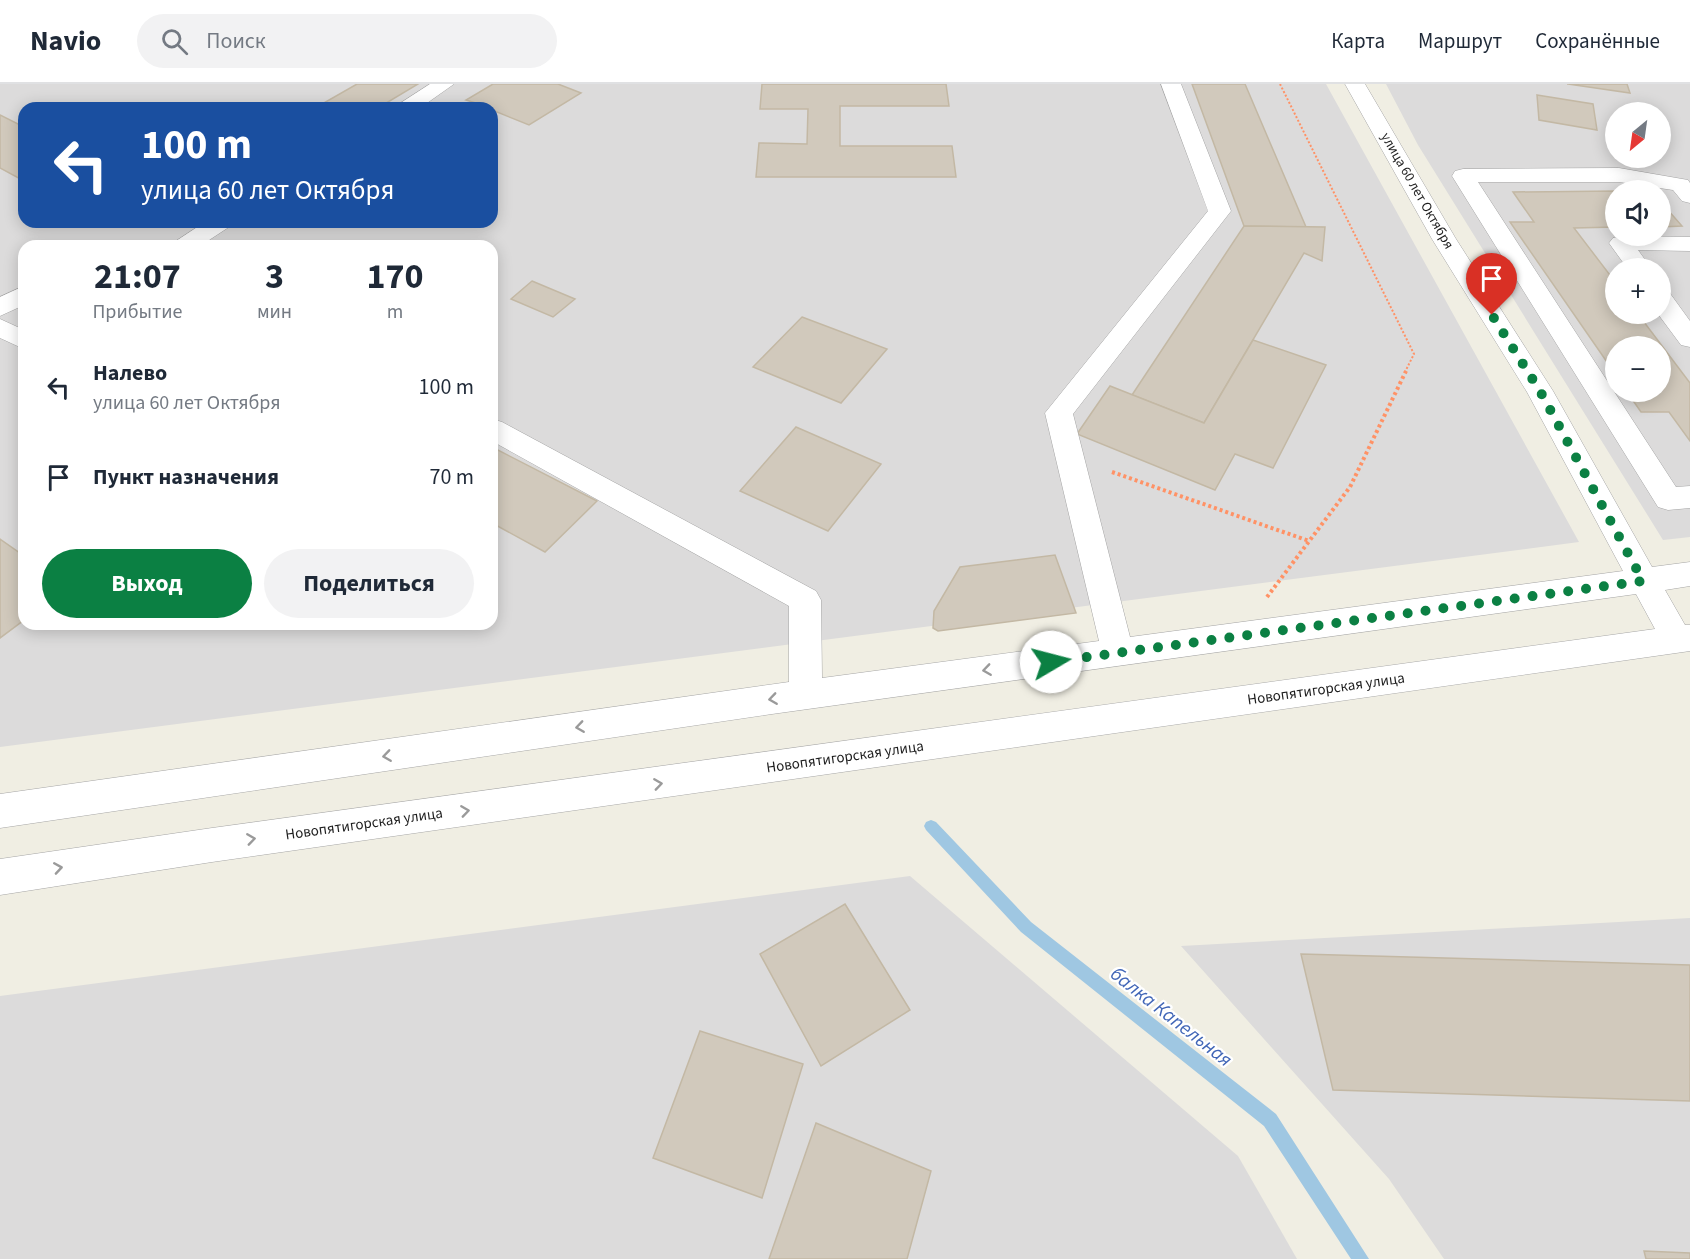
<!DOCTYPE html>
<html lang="ru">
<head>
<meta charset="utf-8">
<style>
  body { margin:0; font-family:"Source Sans 3",sans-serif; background:#f2f2f3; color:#1f2937; height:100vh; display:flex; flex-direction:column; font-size:22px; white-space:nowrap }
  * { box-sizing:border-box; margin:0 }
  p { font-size:20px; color:#747a83 }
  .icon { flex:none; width:33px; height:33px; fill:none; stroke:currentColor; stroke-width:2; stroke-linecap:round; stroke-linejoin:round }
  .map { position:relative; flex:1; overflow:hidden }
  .drawer { position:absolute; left:18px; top:156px; width:480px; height:390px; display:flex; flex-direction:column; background:#fff; border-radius:18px; box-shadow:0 3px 15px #0003 }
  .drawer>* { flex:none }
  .hud { position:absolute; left:18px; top:18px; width:480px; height:126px; border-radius:18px; box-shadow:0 3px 15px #0003; background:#1a4fa0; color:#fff; overflow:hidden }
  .needle { width:39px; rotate:209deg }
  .tools { position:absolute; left:1605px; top:18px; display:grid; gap:12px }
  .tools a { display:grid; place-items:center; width:66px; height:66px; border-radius:50%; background:#fff; box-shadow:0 3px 15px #0003; font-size:30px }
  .pin { position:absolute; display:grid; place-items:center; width:51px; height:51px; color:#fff; margin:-62px -26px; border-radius:50% 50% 50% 0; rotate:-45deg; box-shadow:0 0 6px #0007 }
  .pin .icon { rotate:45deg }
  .me { position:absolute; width:66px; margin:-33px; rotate:82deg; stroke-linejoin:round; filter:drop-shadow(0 0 4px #0008) }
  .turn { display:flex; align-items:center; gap:21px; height:126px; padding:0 24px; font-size:27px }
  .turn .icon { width:78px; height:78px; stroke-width:2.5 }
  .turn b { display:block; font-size:42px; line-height:51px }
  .eta { display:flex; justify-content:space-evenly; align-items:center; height:102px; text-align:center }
  .eta b { font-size:36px; font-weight:700; line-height:42px }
  .action { display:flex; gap:12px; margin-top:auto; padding:12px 24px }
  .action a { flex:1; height:69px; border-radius:36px; background:#0b8043; color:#fff; font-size:24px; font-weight:700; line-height:69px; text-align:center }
  .action a+a { background:#f2f2f3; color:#1f2937 }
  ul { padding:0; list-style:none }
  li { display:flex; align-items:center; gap:18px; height:90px; padding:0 24px }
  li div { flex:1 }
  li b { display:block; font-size:22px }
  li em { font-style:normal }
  header { display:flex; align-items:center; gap:36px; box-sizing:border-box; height:84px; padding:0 30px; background:#fff; border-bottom:2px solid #e0e1e3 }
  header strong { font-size:28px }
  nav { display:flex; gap:33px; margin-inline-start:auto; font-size:21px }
  .search { width:420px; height:54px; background:#f2f2f3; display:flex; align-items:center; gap:15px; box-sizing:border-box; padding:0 21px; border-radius:33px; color:#747a83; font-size:22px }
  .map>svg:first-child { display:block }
</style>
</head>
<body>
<header>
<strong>Navio</strong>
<div class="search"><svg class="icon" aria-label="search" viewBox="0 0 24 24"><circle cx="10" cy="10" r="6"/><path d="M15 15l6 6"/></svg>Поиск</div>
<nav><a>Карта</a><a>Маршрут</a><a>Сохранённые</a></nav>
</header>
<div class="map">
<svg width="1690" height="1175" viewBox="0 0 1690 1175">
  <rect width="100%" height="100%" fill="#f0eee3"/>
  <!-- residential -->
  <g fill="#dcdbdb" fill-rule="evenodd">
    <path d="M 0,0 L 1326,0 L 1579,458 L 0,663 ZM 24,24 L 492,24 L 492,138 L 24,138 ZM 24,162 L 492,162 L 492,540 L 24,540 Z"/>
    <path d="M 1386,0 L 1690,0 L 1690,453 L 1663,456 L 1418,61 ZM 1616,28 L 1660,28 L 1660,74 L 1616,74 ZM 1616,106 L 1660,106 L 1660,152 L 1616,152 ZM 1616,184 L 1660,184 L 1660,230 L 1616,230 ZM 1616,262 L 1660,262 L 1660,308 L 1616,308 Z"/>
    <path d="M 910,792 L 1238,1072 L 1297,1175 L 0,1175 L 0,912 Z"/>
    <path d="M 1690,834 L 1690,1175 L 1444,1175 L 1389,1095 L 1181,862 Z"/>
  </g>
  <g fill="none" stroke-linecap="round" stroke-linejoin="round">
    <!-- stream -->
    <path fill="#9fc7e2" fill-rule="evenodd" d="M 931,736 L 936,738 L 1031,838 L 1276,1030 L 1369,1175 L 1351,1175 L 1264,1042 L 1021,848 L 926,746 L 924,742 L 926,738 Z"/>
  </g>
  <!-- building -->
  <g fill="#d1c9bc" stroke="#c3b8a4" stroke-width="1.5">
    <path d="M 357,0 L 418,0 L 378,24 L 315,24 Z"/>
    <path d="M 493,0 L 558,0 L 581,9 L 529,41 L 492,26 L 492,24 L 466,16 Z"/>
    <path d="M 762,0 L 946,0 L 949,22 L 840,22 L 840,62 L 952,62 L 956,93 L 756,93 L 759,59 L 807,60 L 808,25 L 760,25 Z"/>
    <path d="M 1192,0 L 1245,0 L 1306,143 L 1244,142 Z"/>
    <path d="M 1567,0 L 1627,0 L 1630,9 L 1568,0 Z"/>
    <path d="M 1537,11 L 1593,20 L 1597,46 L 1539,36 Z"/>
    <path d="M 0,31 L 24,43 L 24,97 L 0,84 Z"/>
    <path d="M 1616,107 L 1616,143 L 1574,144 L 1616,199 L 1616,230 L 1638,230 L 1690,299 L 1690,357 L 1669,328 L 1641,328 L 1627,308 L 1660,308 L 1660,262 L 1616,262 L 1616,291 L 1510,138 L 1534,138 L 1513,108 Z"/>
    <path d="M 1660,117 L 1682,142 L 1660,143 Z"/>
    <path d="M 1244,142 L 1325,143 L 1322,177 L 1304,169 L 1204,339 L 1132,311 Z"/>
    <path d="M 532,197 L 575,215 L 553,233 L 511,215 Z"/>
    <path d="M 802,233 L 887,265 L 841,319 L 753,283 Z"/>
    <path d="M 1253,256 L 1326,281 L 1273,384 L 1235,370 L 1215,406 L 1077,350 L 1110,302 L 1204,339 Z"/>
    <path d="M 796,343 L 881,380 L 828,447 L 740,407 Z"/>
    <path d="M 492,363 L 597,417 L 545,468 L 492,439 Z"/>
    <path d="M 0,455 L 24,472 L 24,536 L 0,554 Z"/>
    <path d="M 1055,471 L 1076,529 L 938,547 L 933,544 L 934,527 L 960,483 Z"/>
    <path d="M 845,820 L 910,926 L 821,982 L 760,870 Z"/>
    <path d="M 1301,870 L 1690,881 L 1690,1017 L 1333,1006 Z"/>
    <path d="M 700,947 L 803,980 L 762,1114 L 653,1074 Z"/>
    <path d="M 816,1039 L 931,1087 L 907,1175 L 769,1175 Z"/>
    <path d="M 1644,1167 L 1690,1169 L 1690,1175 L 1646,1175 Z"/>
  </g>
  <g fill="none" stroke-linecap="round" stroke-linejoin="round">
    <defs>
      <g id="minor">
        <path d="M 430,0 L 454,0 L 420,24 L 396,24 L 399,20 Z"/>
        <path d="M 1161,0 L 1181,0 L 1231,127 L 1073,330 L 1130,553 L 1623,487 L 1527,308 L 1432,155 L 1345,0 L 1365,0 L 1456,155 L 1553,307 L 1652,483 L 1690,478 L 1690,502 L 1665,506 L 1685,541 L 1690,541 L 1690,567 L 212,778 L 0,811 L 0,775 L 212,744 L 1655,545 L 1636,510 L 772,630 L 0,744 L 0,710 L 789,598 L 789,522 L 492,357 L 492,335 L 502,338 L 816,507 L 821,516 L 822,594 L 1099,557 L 1045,329 L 1208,127 Z"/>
        <path d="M 1619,84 L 1688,96 L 1690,99 L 1690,119 L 1682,117 L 1673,106 L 1619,98 L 1478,98 L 1676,403 L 1690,402 L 1690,424 L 1668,426 L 1658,423 L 1452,92 L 1455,87 L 1463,85 Z"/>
        <path d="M 205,138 L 232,138 L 229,143 L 200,162 L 172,162 L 176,157 Z"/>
        <path d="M 1621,152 L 1690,153 L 1690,167 L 1638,166 L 1651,184 L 1627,184 L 1609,159 L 1613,154 Z"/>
        <path d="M 24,202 L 24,221 L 0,232 L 0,213 Z"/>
        <path d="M 1660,206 L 1669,208 L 1690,237 L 1690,263 L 1681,261 L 1658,230 L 1660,230 Z"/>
        <path d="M 0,235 L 24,246 L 24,265 L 0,254 Z"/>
      </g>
    </defs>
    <!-- minor casing -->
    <use href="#minor" stroke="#a5a5a5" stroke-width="1"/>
    <!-- path-far1 -->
    <path stroke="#ff9266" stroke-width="2" stroke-dasharray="2 2" stroke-linecap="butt" d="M 1280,0 L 1414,270 L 1405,288"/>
    <!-- path -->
    <g stroke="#ff9266" stroke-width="4" stroke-dasharray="3 3" stroke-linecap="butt">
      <path d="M 1112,388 L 1309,457"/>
      <path d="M 1267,513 L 1350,403 L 1406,287"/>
    </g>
    <!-- minor -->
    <use href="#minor" fill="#fff" fill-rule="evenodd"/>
  </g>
  <!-- one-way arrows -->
  <defs><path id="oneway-chevron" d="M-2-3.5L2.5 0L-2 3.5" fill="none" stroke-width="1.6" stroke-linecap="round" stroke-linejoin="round" transform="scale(1.5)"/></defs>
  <g stroke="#9a9a9a">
    <use href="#oneway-chevron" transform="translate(987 586) rotate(172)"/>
    <use href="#oneway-chevron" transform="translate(773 615) rotate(172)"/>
    <use href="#oneway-chevron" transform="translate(580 643) rotate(172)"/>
    <use href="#oneway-chevron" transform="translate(387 672) rotate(172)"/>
    <use href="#oneway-chevron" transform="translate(658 700) rotate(-8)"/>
    <use href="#oneway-chevron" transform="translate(465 727) rotate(-8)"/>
    <use href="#oneway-chevron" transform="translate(251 755) rotate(-8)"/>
    <use href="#oneway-chevron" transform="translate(58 784) rotate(-9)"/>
  </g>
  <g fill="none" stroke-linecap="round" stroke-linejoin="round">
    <!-- route -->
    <path stroke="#0b8043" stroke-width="10" stroke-dasharray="0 18" d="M 1051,578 L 1643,497 L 1540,307 L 1492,231"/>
  </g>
  <g text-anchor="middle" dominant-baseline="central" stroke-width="4.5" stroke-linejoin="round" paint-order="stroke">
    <!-- far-street labels -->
    <g font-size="14" fill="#1e1e1e" stroke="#fff">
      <text transform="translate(1417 107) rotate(60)">улица 60 лет Октября</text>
    </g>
    <!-- street labels -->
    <g font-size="15" fill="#1e1e1e" stroke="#fff">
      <text transform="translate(1326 605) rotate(-8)">Новопятигорская улица</text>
      <text transform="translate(845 673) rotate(-8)">Новопятигорская улица</text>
      <text transform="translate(364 740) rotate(-8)">Новопятигорская улица</text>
    </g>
    <!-- near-water labels -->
    <g font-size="20" font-style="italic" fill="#4166b7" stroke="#fff">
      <text transform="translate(1171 933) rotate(38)">балка Капельная</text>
    </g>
  </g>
</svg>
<div class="tools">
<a><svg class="needle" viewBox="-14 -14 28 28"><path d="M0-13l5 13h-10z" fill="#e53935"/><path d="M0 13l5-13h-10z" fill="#747a83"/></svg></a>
<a><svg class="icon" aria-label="sound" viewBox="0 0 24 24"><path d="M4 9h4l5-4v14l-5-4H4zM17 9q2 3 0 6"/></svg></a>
<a>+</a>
<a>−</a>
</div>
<div class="pin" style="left:1492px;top:231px;background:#d93025"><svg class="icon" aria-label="arrive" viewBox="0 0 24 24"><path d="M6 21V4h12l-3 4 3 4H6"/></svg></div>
<svg class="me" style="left:1051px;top:578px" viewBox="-20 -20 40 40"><circle r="19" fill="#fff"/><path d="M0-13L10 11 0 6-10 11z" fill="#0b8043"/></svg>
<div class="hud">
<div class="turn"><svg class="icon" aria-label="left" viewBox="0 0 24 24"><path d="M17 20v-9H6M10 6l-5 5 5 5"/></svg><div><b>100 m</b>улица 60 лет Октября</div></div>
</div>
<section class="drawer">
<div class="eta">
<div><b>21:07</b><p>Прибытие</p></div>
<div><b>3</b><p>мин</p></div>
<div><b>170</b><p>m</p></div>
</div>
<ul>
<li><svg class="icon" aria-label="left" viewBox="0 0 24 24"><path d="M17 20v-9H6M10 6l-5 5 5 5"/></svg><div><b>Налево</b><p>улица 60 лет Октября</p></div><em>100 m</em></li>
<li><svg class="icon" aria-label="arrive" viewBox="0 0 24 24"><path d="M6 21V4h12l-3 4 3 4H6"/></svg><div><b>Пункт назначения</b></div><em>70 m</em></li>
</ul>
<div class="action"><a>Выход</a><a>Поделиться</a></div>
</section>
</div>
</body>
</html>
